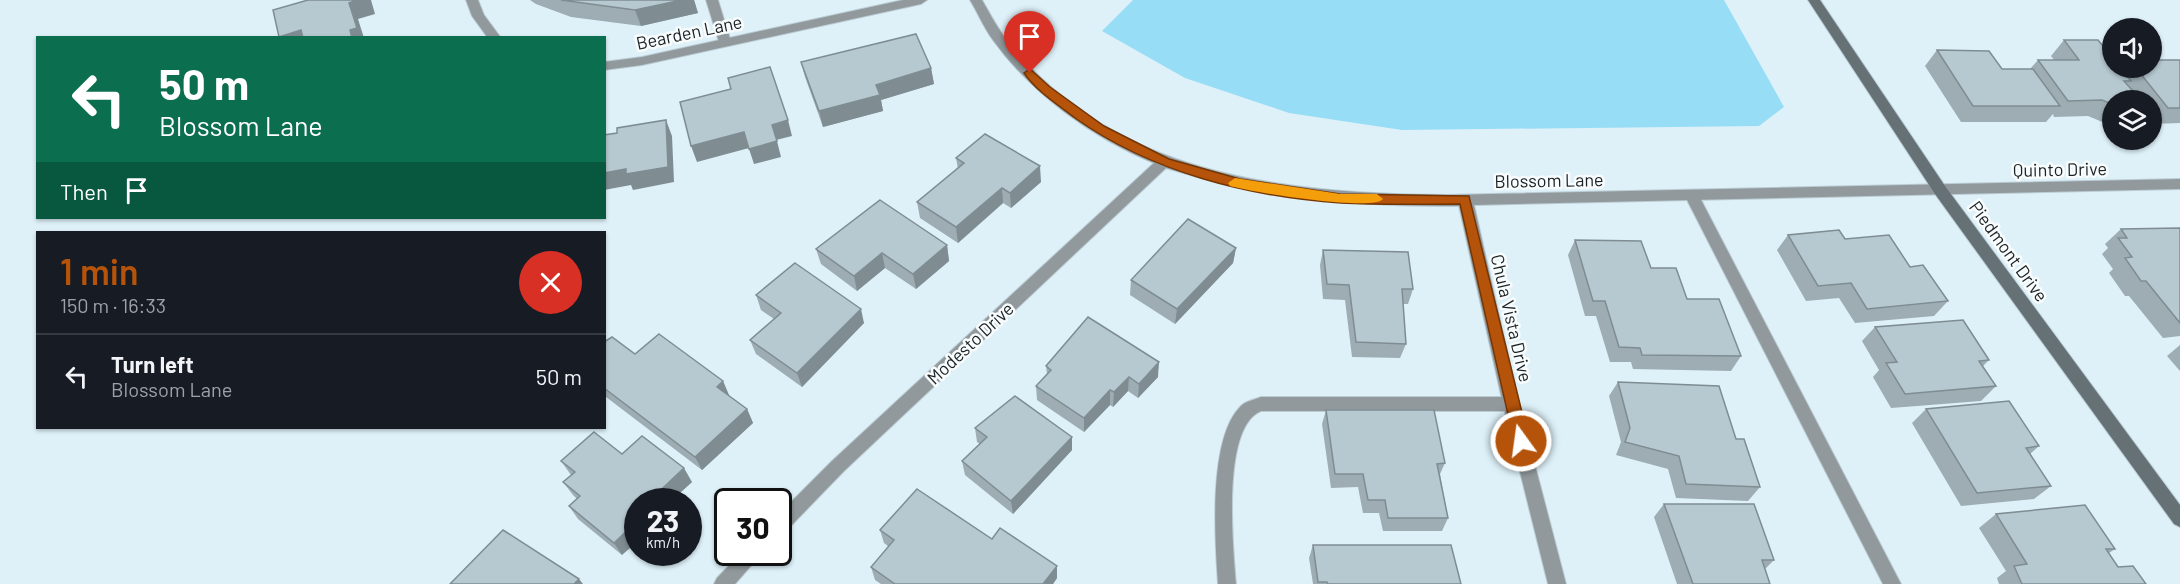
<!DOCTYPE html>
<html lang="en">
<head>
<meta charset="utf-8">
<style>
  body { margin:0; font-family:Barlow,sans-serif; background:#20242c; color:#f1f3f6; height:100vh; display:flex; flex-direction:column; font-size:22px; white-space:nowrap }
  * { box-sizing:border-box; margin:0 }
  p { font-size:20px; color:#9ea1a6 }
  .icon { flex:none; width:33px; height:33px; fill:none; stroke:currentColor; stroke-width:2; stroke-linecap:round; stroke-linejoin:round }
  .map { position:relative; flex:1; overflow:hidden }
  .panel { position:absolute; left:36px; top:231px; width:570px; height:198px; display:flex; flex-direction:column; background:#171b24; border-radius:0px; box-shadow:0 2px 4px #0004 }
  .panel>* { flex:none }
  .banner { position:absolute; left:36px; top:36px; width:570px; height:183px; border-radius:0px; box-shadow:0 2px 4px #0004; background:#0b6e4f; color:#fff; overflow:hidden }
  .buttons { position:absolute; left:2102px; top:18px; display:grid; gap:12px }
  .buttons a { display:grid; place-items:center; width:60px; height:60px; border-radius:50%; background:#171b24; box-shadow:0 2px 4px #0004; font-size:30px }
  .speed { position:absolute; left:624px; top:488px; display:flex; gap:12px; font-size:30px; font-weight:700; text-align:center }
  .speed>* { display:grid; place-content:center; width:78px; height:78px; border-radius:50%; background:#171b24; box-shadow:0 2px 4px #0004; line-height:1 }
  .speed small { font-size:15px; font-weight:400 }
  .speed .limit { border:3px solid #111; border-radius:9px; background:#fff; color:#111 }
  .pin { position:absolute; display:grid; place-items:center; width:51px; height:51px; color:#fff; margin:-62px -26px; border-radius:50% 50% 50% 0; rotate:-45deg; box-shadow:0 0 6px #0007 }
  .pin .icon { rotate:45deg }
  .me { position:absolute; width:66px; margin:-33px; rotate:346deg; stroke-linejoin:round; filter:drop-shadow(0 0 4px #0008) }
  .turn { display:flex; align-items:center; gap:21px; height:126px; padding:0 24px; font-size:27px }
  .turn .icon { width:78px; height:78px; stroke-width:2.5 }
  .turn b { display:block; font-size:42px; line-height:51px }
  .then { display:flex; align-items:center; height:57px; padding:0 24px; background:#0003; gap:12px; font-size:22px }
  .round { display:grid; place-items:center; flex:none; width:63px; height:63px; border-radius:32px; background:#20242c }
  .summary { display:flex; align-items:center; justify-content:space-between; height:102px; padding:0 24px }
  h1 { font-size:36px; font-weight:600; line-height:45px; color:#b45309 }
  ul { padding:0; list-style:none }
  li { display:flex; align-items:center; gap:18px; height:84px; padding:0 24px; border-top:2px solid #363941 }
  li div { flex:1 }
  li b { display:block; font-size:22px }
  li em { font-style:normal }
  .map>svg:first-child { display:block }
</style>
</head>
<body>
<div class="map">
<svg width="2180" height="584" viewBox="0 0 2180 584">
  <rect width="100%" height="100%" fill="#def1f9"/>
  <!-- green -->
  <path fill="#97ddf6" d="M 1133,0 L 1724,0 L 1784,107 L 1759,126 L 1402,130 L 1289,113 L 1185,78 L 1102,31 Z"/>
  <g fill="none" stroke-linecap="round" stroke-linejoin="round">
    <defs>
      <g id="lane">
        <path d="M 706,0 L 718,0 L 731,42 L 729,45 L 725,46 L 719,42 Z"/>
        <path d="M 1692,191 L 1699,196 L 1901,584 L 1883,584 L 1685,196 Z"/>
        <path d="M 1261,397 L 1511,397 L 1517,399 L 1519,404 L 1517,409 L 1511,411 L 1261,411 C 1221,427 1233,548 1236,584 L 1218,584 C 1215,540 1208,440 1240,407 C 1245,401 1254,400 1261,397 Z"/>
      </g>
      <g id="street">
        <path d="M 466,0 L 478,0 L 484,15 L 501,38 L 488,38 L 472,16 Z"/>
        <path d="M 903,0 L 927,0 L 921,4 L 642,65 L 604,70 L 604,62 L 642,57 Z"/>
        <path d="M 970,0 L 982,0 C 989,12 995,24 1003,35 C 1110,177 1282,193 1446,195 L 2180,179 L 2180,189 L 1474,205 L 1519,404 L 1566,584 L 1548,584 L 1503,404 L 1459,206 C 1356,207 1265,198 1166,168 L 844,471 L 784,533 L 778,535 L 778,515 L 832,461 L 1154,163 C 1093,138 1032,94 993,40 C 984,28 978,13 970,0 Z"/>
        <path d="M 742,552 L 763,552 L 735,584 L 714,584 L 717,578 Z"/>
      </g>
      <path id="secondary" d="M 1808,0 L 1820,0 L 1945,186 L 2180,505 L 2180,527 L 2174,524 L 1935,194 Z"/>
    </defs>
    <!-- lane casing -->
    <use href="#lane" stroke="#bbccd3" stroke-width="2"/>
    <!-- street casing -->
    <use href="#street" stroke="#bbccd3" stroke-width="2"/>
    <!-- secondary casing -->
    <use href="#secondary" stroke="#bbccd3" stroke-width="2"/>
    <!-- lane -->
    <use href="#lane" fill="#91999c" fill-rule="evenodd"/>
    <!-- street -->
    <use href="#street" fill="#91999c" fill-rule="evenodd"/>
    <!-- secondary -->
    <use href="#secondary" fill="#657175" fill-rule="evenodd"/>
  </g>
  <!-- wall -->
  <g fill="#9dadb3">
    <path d="M 530,0 L 694,0 L 698,13 L 641,26 L 571,17 L 536,4 Z"/>
    <path d="M 2064,40 L 2112,68 L 2151,68 L 2180,60 L 2180,123 L 2153,124 L 2151,122 L 2151,100 L 2112,100 L 2112,124 L 2107,124 L 2088,116 L 2054,117 L 2053,114 L 2046,122 L 1961,122 L 1925,66 L 1937,50 L 2002,69 L 2030,69 L 2038,60 L 2054,60 L 2051,56 Z"/>
    <path d="M 801,62 L 931,68 L 934,84 L 881,100 L 883,111 L 823,127 L 805,77 Z"/>
    <path d="M 956,158 L 1041,182 L 1011,208 L 1003,203 L 958,243 L 920,218 L 917,202 L 958,169 Z"/>
    <path d="M 2180,228 L 2180,336 L 2163,338 L 2129,296 L 2125,296 L 2109,273 L 2113,269 L 2102,254 L 2108,248 L 2105,244 L 2121,229 Z"/>
    <path d="M 1788,235 L 1910,267 L 1948,301 L 1934,316 L 1855,323 L 1839,298 L 1806,301 L 1777,250 Z"/>
    <path d="M 1575,240 L 1651,268 L 1687,299 L 1741,356 L 1731,371 L 1633,369 L 1631,362 L 1610,362 L 1596,316 L 1585,316 L 1568,255 Z"/>
    <path d="M 947,245 L 949,261 L 916,289 L 885,268 L 857,291 L 821,264 L 816,249 Z"/>
    <path d="M 1236,248 L 1233,263 L 1175,324 L 1130,295 L 1131,280 Z"/>
    <path d="M 1323,250 L 1413,289 L 1408,304 L 1403,304 L 1406,344 L 1400,358 L 1352,357 L 1345,300 L 1323,299 L 1320,265 Z"/>
    <path d="M 756,295 L 864,323 L 802,387 L 756,354 L 750,340 L 774,319 L 761,310 Z"/>
    <path d="M 1875,327 L 1989,360 L 1983,366 L 1996,386 L 1981,401 L 1891,408 L 1873,377 L 1879,370 L 1862,341 Z"/>
    <path d="M 604,342 L 635,354 L 723,381 L 729,396 L 747,409 L 753,423 L 702,470 L 606,397 L 604,399 Z"/>
    <path d="M 2180,345 L 2180,371 L 2167,356 Z"/>
    <path d="M 1046,366 L 1158,377 L 1138,398 L 1128,391 L 1113,407 L 1110,405 L 1084,432 L 1037,400 L 1036,386 L 1047,374 Z"/>
    <path d="M 1618,382 L 1736,439 L 1760,487 L 1748,501 L 1676,498 L 1668,469 L 1616,455 L 1621,442 L 1609,396 Z"/>
    <path d="M 1926,409 L 2039,446 L 2030,454 L 2051,486 L 2034,499 L 1961,506 L 1912,423 Z"/>
    <path d="M 1326,410 L 1445,463 L 1440,474 L 1448,518 L 1442,531 L 1383,531 L 1379,513 L 1363,513 L 1358,487 L 1331,488 L 1322,424 Z"/>
    <path d="M 975,428 L 1072,450 L 1013,514 L 965,475 L 962,461 L 980,444 L 977,442 Z"/>
    <path d="M 622,454 L 692,482 L 671,501 L 638,501 L 622,555 L 578,519 L 569,506 L 577,499 L 573,495 L 563,482 L 571,475 L 561,461 Z"/>
    <path d="M 1664,504 L 1774,560 L 1765,569 L 1770,584 L 1677,584 L 1654,517 Z"/>
    <path d="M 1996,514 L 2115,549 L 2109,553 L 2118,567 L 2146,584 L 1999,584 L 1997,578 L 2006,571 L 1979,528 Z"/>
    <path d="M 880,530 L 992,539 L 1057,578 L 1053,584 L 881,584 L 875,580 L 871,567 L 889,547 L 884,543 Z"/>
    <path d="M 1313,545 L 1461,584 L 1313,584 L 1309,558 Z"/>
  </g>
  <!-- shaded-wall -->
  <g fill="#7f8d92">
    <path d="M 357,0 L 371,0 L 375,14 L 358,19 L 364,38 L 352,38 L 350,30 L 349,3 Z"/>
    <path d="M 682,0 L 694,0 L 698,13 L 641,26 L 635,10 Z"/>
    <path d="M 301,30 L 305,38 L 280,38 L 279,37 Z"/>
    <path d="M 931,68 L 934,84 L 881,100 L 883,111 L 823,127 L 819,111 L 876,85 Z"/>
    <path d="M 666,120 L 672,136 L 674,182 L 633,190 L 631,185 L 604,190 L 604,173 Z"/>
    <path d="M 788,120 L 792,136 L 776,140 L 772,125 Z"/>
    <path d="M 744,132 L 749,148 L 697,162 L 691,146 Z"/>
    <path d="M 777,141 L 781,157 L 754,164 L 749,149 Z"/>
    <path d="M 1040,166 L 1041,182 L 1011,208 L 1010,193 Z"/>
    <path d="M 1002,188 L 1003,203 L 958,243 L 956,227 Z"/>
    <path d="M 947,245 L 949,261 L 916,289 L 913,274 Z"/>
    <path d="M 1236,248 L 1233,263 L 1175,324 L 1177,309 Z"/>
    <path d="M 882,253 L 885,268 L 857,291 L 854,276 Z"/>
    <path d="M 861,309 L 864,323 L 802,387 L 797,373 Z"/>
    <path d="M 1159,362 L 1158,377 L 1138,398 L 1139,384 Z"/>
    <path d="M 1129,377 L 1128,391 L 1113,407 L 1114,392 Z"/>
    <path d="M 723,381 L 729,395 L 723,401 L 717,387 Z"/>
    <path d="M 1110,390 L 1110,405 L 1084,432 L 1084,418 Z"/>
    <path d="M 747,409 L 753,423 L 702,470 L 695,457 Z"/>
    <path d="M 1072,437 L 1072,450 L 1013,514 L 1011,501 Z"/>
    <path d="M 684,468 L 692,482 L 671,501 L 649,501 Z"/>
    <path d="M 638,520 L 638,541 L 622,555 L 614,543 Z"/>
    <path d="M 1057,566 L 1057,578 L 1053,584 L 1043,584 Z"/>
    <path d="M 579,579 L 583,584 L 574,584 Z"/>
  </g>
  <!-- building -->
  <g fill="#b6c9d0" stroke="#7f8d92" stroke-width="1.5">
    <path d="M 308,0 L 357,0 L 349,3 L 357,28 L 350,30 L 352,38 L 303,38 L 301,30 L 279,37 L 273,10 Z"/>
    <path d="M 561,0 L 682,0 L 635,10 Z"/>
    <path d="M 916,34 L 931,68 L 876,85 L 880,95 L 819,111 L 801,62 Z"/>
    <path d="M 2064,40 L 2098,40 L 2112,57 L 2112,68 L 2120,68 L 2131,81 L 2124,81 L 2141,100 L 2112,100 L 2112,104 L 2102,100 L 2068,101 L 2038,60 L 2079,60 Z"/>
    <path d="M 1937,50 L 1989,51 L 2002,69 L 2033,69 L 2060,106 L 1973,106 Z"/>
    <path d="M 2151,60 L 2180,60 L 2180,108 L 2168,108 L 2136,68 L 2151,68 Z"/>
    <path d="M 770,67 L 788,120 L 772,125 L 777,141 L 749,149 L 744,132 L 691,146 L 680,102 L 731,89 L 728,78 Z"/>
    <path d="M 666,120 L 668,167 L 626,174 L 626,169 L 604,173 L 604,135 L 617,133 L 617,128 Z"/>
    <path d="M 985,134 L 1040,166 L 1010,193 L 1002,188 L 956,227 L 917,202 L 964,163 L 956,158 Z"/>
    <path d="M 880,200 L 947,245 L 913,274 L 882,253 L 854,276 L 816,249 Z"/>
    <path d="M 1188,219 L 1236,248 L 1177,309 L 1131,280 Z"/>
    <path d="M 2180,228 L 2180,323 L 2146,281 L 2141,281 L 2125,258 L 2132,257 L 2118,238 L 2127,238 L 2121,229 Z"/>
    <path d="M 1839,230 L 1845,239 L 1889,235 L 1910,267 L 1923,265 L 1948,301 L 1867,309 L 1851,283 L 1818,286 L 1788,235 Z"/>
    <path d="M 1575,240 L 1641,241 L 1651,268 L 1676,268 L 1687,299 L 1719,299 L 1741,356 L 1642,355 L 1640,348 L 1619,347 L 1605,301 L 1593,301 Z"/>
    <path d="M 1323,250 L 1408,252 L 1413,289 L 1402,289 L 1406,344 L 1356,342 L 1349,285 L 1327,284 Z"/>
    <path d="M 795,263 L 861,309 L 797,373 L 750,340 L 781,313 L 756,295 Z"/>
    <path d="M 1088,317 L 1159,362 L 1139,384 L 1129,377 L 1114,392 L 1110,390 L 1084,418 L 1036,386 L 1051,370 L 1046,366 Z"/>
    <path d="M 1963,320 L 1989,360 L 1979,361 L 1996,386 L 1905,394 L 1886,363 L 1897,362 L 1875,327 Z"/>
    <path d="M 659,334 L 723,381 L 717,387 L 747,409 L 695,457 L 604,388 L 604,342 L 612,337 L 635,354 Z"/>
    <path d="M 1618,382 L 1719,386 L 1736,439 L 1744,439 L 1760,487 L 1686,484 L 1679,456 L 1625,442 L 1630,428 Z"/>
    <path d="M 1015,396 L 1072,437 L 1011,501 L 962,461 L 987,437 L 975,428 Z"/>
    <path d="M 2009,401 L 2039,446 L 2026,448 L 2051,486 L 1977,493 L 1926,409 Z"/>
    <path d="M 1326,410 L 1434,410 L 1445,463 L 1437,464 L 1448,518 L 1388,518 L 1385,500 L 1368,500 L 1363,474 L 1335,474 Z"/>
    <path d="M 594,432 L 622,454 L 642,436 L 684,468 L 649,501 L 638,501 L 638,520 L 614,543 L 569,506 L 580,496 L 563,482 L 575,472 L 561,461 Z"/>
    <path d="M 917,489 L 992,539 L 1000,528 L 1057,566 L 1043,584 L 895,584 L 871,567 L 894,540 L 880,530 Z"/>
    <path d="M 1664,504 L 1754,504 L 1774,560 L 1762,560 L 1770,584 L 1693,584 Z"/>
    <path d="M 2085,505 L 2115,549 L 2106,549 L 2118,567 L 2133,566 L 2146,584 L 2022,584 L 2014,566 L 2027,564 L 1996,514 Z"/>
    <path d="M 503,530 L 579,579 L 574,584 L 450,584 Z"/>
    <path d="M 1313,545 L 1451,545 L 1461,584 L 1328,584 L 1327,582 L 1318,582 Z"/>
  </g>
  <!-- route -->
  <path fill="#b45309" stroke="#753606" stroke-width="1.5" d="M 1030,69 L 1050,87 L 1104,126 L 1169,159 L 1240,179 L 1340,194 L 1469,196 L 1529,441 L 1526,446 L 1516,446 L 1514,441 L 1460,204 C 1420,204 1380,205 1341,203 C 1249,197 1151,172 1075,118 C 1057,104 1037,92 1024,73 Z"/>
  <!-- slow -->
  <path fill="#f59e0b" d="M 1235,178 L 1340,194 L 1377,194 L 1383,199 C 1373,212 1251,192 1230,186 L 1228,183 Z"/>
  <g text-anchor="middle" dominant-baseline="central" stroke-width="5" stroke-linejoin="round" paint-order="stroke">
    <!-- street labels -->
    <g font-size="18" fill="#1b2224" stroke="#f8fcfd">
      <text transform="translate(689 32) rotate(-12)">Bearden Lane</text>
      <text transform="translate(2060 169) rotate(-1)">Quinto Drive</text>
      <text transform="translate(1549 180) rotate(-1)">Blossom Lane</text>
      <text transform="translate(2009 251) rotate(54)">Piedmont Drive</text>
      <text transform="translate(1512 318) rotate(77)">Chula Vista Drive</text>
      <text transform="translate(970 343) rotate(-43)">Modesto Drive</text>
    </g>
  </g>
</svg>
<div class="buttons">
<a><svg class="icon" aria-label="sound" viewBox="0 0 24 24"><path d="M4 9h4l5-4v14l-5-4H4zM17 9q2 3 0 6"/></svg></a>
<a><svg class="icon" aria-label="layers" viewBox="0 0 24 24"><path d="M12 4l9 5-9 5-9-5zM3 14l9 5 9-5"/></svg></a>
</div>
<div class="speed"><div>23<small>km/h</small></div><div class="limit">30</div></div>
<div class="pin" style="left:1030px;top:73px;background:#d93025"><svg class="icon" aria-label="arrive" viewBox="0 0 24 24"><path d="M6 21V4h12l-3 4 3 4H6"/></svg></div>
<svg class="me" style="left:1521px;top:441px" viewBox="-20 -20 40 40"><circle r="17" fill="#b45309" stroke="#fff" stroke-width="3"/><path d="M0-11L8 9 0 5-8 9z" fill="#fff"/></svg>
<div class="banner">
<div class="turn"><svg class="icon" aria-label="left" viewBox="0 0 24 24"><path d="M17 20v-9H6M10 6l-5 5 5 5"/></svg><div><b>50 m</b>Blossom Lane</div></div>
<div class="then">Then<svg class="icon" aria-label="arrive" viewBox="0 0 24 24"><path d="M6 21V4h12l-3 4 3 4H6"/></svg></div>
</div>
<section class="panel">
<div class="summary"><div><h1>1 min</h1><p>150 m · 16:33</p></div><a class="round" style="background:#d93025;color:#fff"><svg class="icon" aria-label="close" viewBox="0 0 24 24"><path d="M6 6l12 12M18 6L6 18"/></svg></a></div>
<ul>
<li><svg class="icon" aria-label="left" viewBox="0 0 24 24"><path d="M17 20v-9H6M10 6l-5 5 5 5"/></svg><div><b>Turn left</b><p>Blossom Lane</p></div><em>50 m</em></li>
</ul>
</section>
</div>
</body>
</html>
